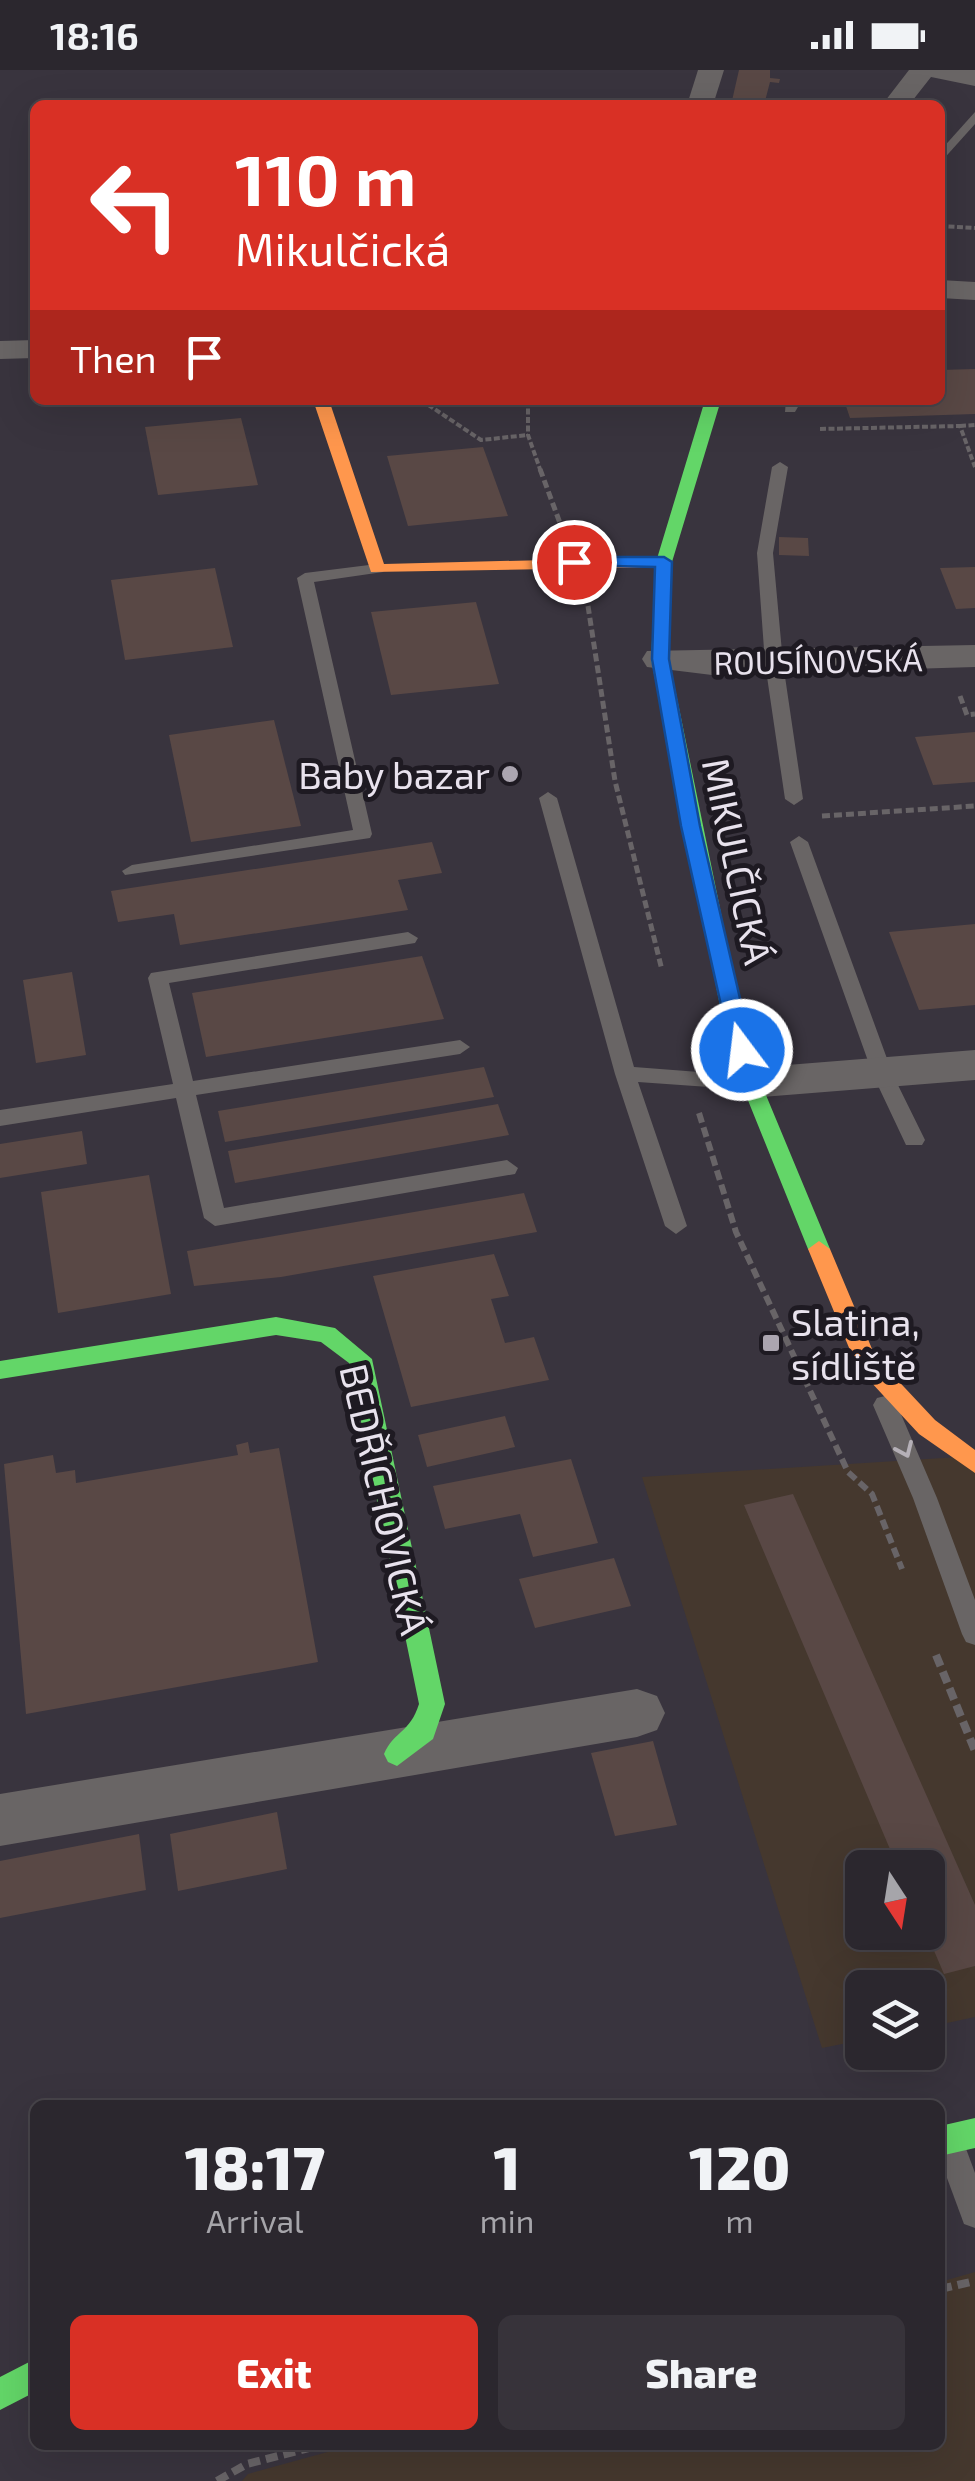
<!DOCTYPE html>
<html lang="en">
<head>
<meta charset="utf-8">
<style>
  body { margin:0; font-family:"Exo 2",sans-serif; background:#37333a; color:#f1f3f6; height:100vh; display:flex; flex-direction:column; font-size:38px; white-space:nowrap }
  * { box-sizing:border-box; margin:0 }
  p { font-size:32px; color:#a6a5aa }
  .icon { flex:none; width:55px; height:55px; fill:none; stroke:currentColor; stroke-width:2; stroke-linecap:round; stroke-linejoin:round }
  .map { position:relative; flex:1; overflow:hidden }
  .panel { position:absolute; left:30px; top:2030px; width:915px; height:350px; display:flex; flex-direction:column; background:#2b272e; border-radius:15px; box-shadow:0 10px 40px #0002,0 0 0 2px #47444a }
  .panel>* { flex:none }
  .guide { position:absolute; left:30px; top:30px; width:915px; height:305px; border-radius:15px; box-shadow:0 10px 40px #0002,0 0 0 2px #47444a; background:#d93025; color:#fff; overflow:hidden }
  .needle { width:65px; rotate:168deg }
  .controls { position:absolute; left:845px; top:1780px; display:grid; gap:20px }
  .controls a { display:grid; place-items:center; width:100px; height:100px; border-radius:15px; background:#2b272e; box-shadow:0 10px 40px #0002,0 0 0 2px #47444a; font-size:50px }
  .pin { position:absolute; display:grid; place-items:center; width:85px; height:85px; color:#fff; margin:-42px; border:5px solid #fff; border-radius:50%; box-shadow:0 2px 10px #0007 }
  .me { position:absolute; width:110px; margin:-55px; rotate:345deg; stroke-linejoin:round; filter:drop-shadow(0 0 8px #0008) }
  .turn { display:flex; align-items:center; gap:35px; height:210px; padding:0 40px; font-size:45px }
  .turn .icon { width:130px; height:130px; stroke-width:2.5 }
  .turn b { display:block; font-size:70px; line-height:85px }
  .then { display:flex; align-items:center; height:95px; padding:0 40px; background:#0003; gap:20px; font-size:38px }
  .eta { display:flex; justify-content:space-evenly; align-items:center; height:170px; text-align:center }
  .eta b { font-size:60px; font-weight:800; line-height:70px }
  .primary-button { display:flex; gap:20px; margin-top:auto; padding:20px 40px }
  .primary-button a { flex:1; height:115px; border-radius:15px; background:#d93025; color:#fff; font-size:40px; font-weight:800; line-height:115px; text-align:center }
  .primary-button a+a { background:#37333a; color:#f1f3f6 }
  .status { display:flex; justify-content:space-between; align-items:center; height:70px; padding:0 50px; background:#2b272e; direction:ltr }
  .status svg { height:28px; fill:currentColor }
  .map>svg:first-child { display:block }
</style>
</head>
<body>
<div class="status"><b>18:16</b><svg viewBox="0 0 49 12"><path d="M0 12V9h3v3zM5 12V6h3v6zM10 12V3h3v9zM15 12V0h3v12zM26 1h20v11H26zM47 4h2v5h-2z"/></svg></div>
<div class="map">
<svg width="975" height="2411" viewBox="0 0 975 2411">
  <rect width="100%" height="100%" fill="#39343e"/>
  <!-- industrial -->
  <g fill="#45382e" fill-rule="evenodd">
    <path d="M 975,1386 L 975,1947 L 928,1957 L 928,1918 L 862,1918 L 862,1970 L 822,1978 L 642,1407 ZM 862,1798 L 928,1798 L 928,1862 L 862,1862 Z"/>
    <path d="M 975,2202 L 975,2411 L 242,2411 L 248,2404 L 353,2375 L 940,2375 L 940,2212 Z"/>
  </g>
  <!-- building -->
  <g fill="#594845">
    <path d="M 739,0 L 770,0 L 770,8 L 780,9 L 779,13 L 770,12 L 764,35 L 731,35 Z"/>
    <path d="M 975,299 L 975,344 L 850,348 L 844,330 L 940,330 L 940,300 Z"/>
    <path d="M 241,348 L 258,415 L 158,425 L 145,357 Z"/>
    <path d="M 483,377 L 508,446 L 408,456 L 387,386 Z"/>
    <path d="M 779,467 L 808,468 L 809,486 L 779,485 Z"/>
    <path d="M 975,497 L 975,538 L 956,539 L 940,498 Z"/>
    <path d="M 215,498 L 233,577 L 125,590 L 111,510 Z"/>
    <path d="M 476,532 L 499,614 L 391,625 L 371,542 Z"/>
    <path d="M 274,650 L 301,756 L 191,772 L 169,665 Z"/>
    <path d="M 975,662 L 975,712 L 933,715 L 915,667 Z"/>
    <path d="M 432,772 L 442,803 L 398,810 L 408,840 L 180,875 L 174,844 L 118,852 L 111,821 Z"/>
    <path d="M 975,854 L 975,935 L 919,940 L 889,862 Z"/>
    <path d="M 422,886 L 444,949 L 206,987 L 192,923 Z"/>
    <path d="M 72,902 L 86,985 L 36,993 L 23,910 Z"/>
    <path d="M 484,997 L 494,1027 L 225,1072 L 218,1041 Z"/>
    <path d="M 498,1034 L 509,1065 L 235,1113 L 228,1081 Z"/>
    <path d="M 82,1061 L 87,1094 L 0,1108 L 0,1074 Z"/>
    <path d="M 149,1105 L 171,1224 L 58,1243 L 41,1122 Z"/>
    <path d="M 524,1123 L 537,1162 L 281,1207 L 194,1216 L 187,1181 Z"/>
    <path d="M 494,1184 L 509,1226 L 491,1229 L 505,1273 L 534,1267 L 549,1310 L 411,1337 L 373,1206 Z"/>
    <path d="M 505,1346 L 515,1377 L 427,1397 L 418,1365 Z"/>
    <path d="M 248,1372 L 250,1383 L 279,1378 L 318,1592 L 26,1644 L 4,1394 L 53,1385 L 56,1403 L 75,1400 L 76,1413 L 238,1385 L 236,1375 Z"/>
    <path d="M 571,1389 L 598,1473 L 533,1487 L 520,1444 L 445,1459 L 433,1416 Z"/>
    <path d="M 793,1424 L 975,1835 L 975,1896 L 944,1904 L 926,1862 L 928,1798 L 898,1798 L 744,1435 Z"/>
    <path d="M 614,1488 L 631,1536 L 535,1558 L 519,1509 Z"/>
    <path d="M 653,1671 L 677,1755 L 615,1766 L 591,1683 Z"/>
    <path d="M 277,1742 L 287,1799 L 178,1821 L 170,1764 Z"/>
    <path d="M 139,1764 L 146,1820 L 0,1848 L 0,1791 Z"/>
  </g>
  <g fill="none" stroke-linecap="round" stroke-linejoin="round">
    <!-- path-far3 -->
    <g stroke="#686467" stroke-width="4" stroke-dasharray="6 2.5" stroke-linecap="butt">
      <path d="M 940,156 L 975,158"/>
      <path d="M 421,330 L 481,370 L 528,365"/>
      <path d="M 528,330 L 528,365 L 541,402"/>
      <path d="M 368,332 L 387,330"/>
      <path d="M 960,356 L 975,355"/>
      <path d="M 820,359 L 960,356 L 975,397"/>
    </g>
    <!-- path-far2 -->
    <g stroke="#686467" stroke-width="5" stroke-dasharray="8 4" stroke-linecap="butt">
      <path d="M 540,399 L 560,453"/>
      <path d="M 588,536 L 615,711 L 662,900"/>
      <path d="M 960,626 L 967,645 L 975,644"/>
      <path d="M 822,746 L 975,736"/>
    </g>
    <!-- path-far1 -->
    <path stroke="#686467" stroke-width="6" stroke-dasharray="10 5" stroke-linecap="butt" d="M 699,1043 L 736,1162 L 848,1402 L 872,1424 L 902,1499"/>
    <!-- path -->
    <g stroke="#686467" stroke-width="8" stroke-dasharray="12 6" stroke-linecap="butt">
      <path d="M 936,1585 L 975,1681"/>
      <path d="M 940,2219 L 975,2211"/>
      <path d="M 217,2411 L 247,2394 L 321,2375"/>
    </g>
    <!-- lane -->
    <g fill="#696565" fill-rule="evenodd">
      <path d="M 975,42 L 975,54 L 940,93 L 940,81 Z"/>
      <path d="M 786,330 L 802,330 L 795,342 L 785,342 Z"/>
      <path d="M 780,392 L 788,397 L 773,483 L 783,593 L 803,729 L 794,735 L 785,729 L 765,593 L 757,483 L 772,397 Z"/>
      <path d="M 377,494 L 385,499 L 383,502 L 314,512 L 372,764 L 370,768 L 125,805 L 122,801 L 132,795 L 353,760 L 297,508 L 305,503 Z"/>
      <path d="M 548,722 L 557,728 L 634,997 L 751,1006 L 761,1013 L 751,1020 L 638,1012 L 687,1156 L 676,1164 L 665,1156 L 615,1004 L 539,728 Z"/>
      <path d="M 799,766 L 808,772 L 893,1005 L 925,1070 L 922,1075 L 906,1075 L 873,1005 L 790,772 Z"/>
      <path d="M 408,862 L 418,868 L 415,873 L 169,913 L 193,1011 L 460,970 L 470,977 L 460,984 L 196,1025 L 224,1138 L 507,1090 L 518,1098 L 515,1104 L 215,1156 L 204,1148 L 176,1028 L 0,1056 L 0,1040 L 173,1014 L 148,908 L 151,903 Z"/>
      <path d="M 885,1326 L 893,1328 L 897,1335 L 937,1428 L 975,1530 L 975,1575 L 966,1572 L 962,1564 L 913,1428 L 873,1335 L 877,1328 Z"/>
      <path d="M 950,2061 L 961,2065 L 975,2103 L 975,2158 L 964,2154 L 940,2089 L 940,2065 Z"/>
    </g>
    <!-- street -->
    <g fill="#696565" fill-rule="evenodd">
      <path d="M 698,0 L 724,0 L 713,35 L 687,35 Z"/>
      <path d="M 909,0 L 975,0 L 975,16 L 931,7 L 909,35 L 882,35 Z"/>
      <path d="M 940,210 L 975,212 L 975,230 L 940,228 Z"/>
      <path d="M 35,270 L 35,288 L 0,289 L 0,271 Z"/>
      <path d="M 975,575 L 975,597 L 712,605 L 647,597 L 642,589 L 647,581 Z"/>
      <path d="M 975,980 L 975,1010 L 751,1028 L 735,1024 L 729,1013 L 735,1002 L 751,998 Z"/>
      <path d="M 637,1619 L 657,1626 L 665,1643 L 657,1660 L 637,1667 L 0,1776 L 0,1724 Z"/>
    </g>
    <!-- fast -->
    <g fill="#63d668" fill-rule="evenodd">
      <path d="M 705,330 L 721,330 L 672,492 L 669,589 L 742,946 L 761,1013 L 830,1179 L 819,1187 L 808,1179 L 741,1013 L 722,946 L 651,589 L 656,492 Z"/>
      <path d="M 276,1247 L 335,1258 L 372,1289 L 445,1634 L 433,1669 L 397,1696 L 388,1692 L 384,1684 C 394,1661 410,1663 419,1634 L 349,1293 L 321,1272 L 276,1265 L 0,1309 L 0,1291 Z"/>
      <path d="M 975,2048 L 975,2078 L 940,2086 L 940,2056 Z"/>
      <path d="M 35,2289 L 35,2322 L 0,2340 L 0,2307 Z"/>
    </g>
    <!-- slow -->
    <g fill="#ff974d" fill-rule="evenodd">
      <path d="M 313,330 L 329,330 L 384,494 L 664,487 L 672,492 L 664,497 L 371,502 Z"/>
      <path d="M 819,1171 L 830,1179 L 875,1286 L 935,1350 L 975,1380 L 975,1403 L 919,1364 L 857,1297 L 808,1179 Z"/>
    </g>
  </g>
  <!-- one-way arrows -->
  <defs><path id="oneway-chevron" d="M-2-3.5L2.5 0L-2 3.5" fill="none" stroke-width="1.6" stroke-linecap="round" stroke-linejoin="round" transform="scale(2.5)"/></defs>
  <use stroke="#b5b0b7" href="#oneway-chevron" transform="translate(905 1380) rotate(66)"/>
  <!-- route -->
  <path fill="#1a73e8" stroke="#114b97" stroke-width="2.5" d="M 574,487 L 664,487 L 672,492 L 669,589 L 700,756 L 752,980 L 749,985 L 742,987 L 731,980 L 681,756 L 652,589 L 655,497 L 569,495 L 566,492 Z"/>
  <!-- markers -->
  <g fill="#aba5b0" stroke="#1e1a22" stroke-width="4">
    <circle cx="510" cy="704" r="10"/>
    <rect x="761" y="1263" width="20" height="20" rx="5"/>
  </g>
  <g text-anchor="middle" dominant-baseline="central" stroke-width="10" stroke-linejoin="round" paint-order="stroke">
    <!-- far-street labels -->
    <g font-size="32" fill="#e8e2ed" stroke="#1e1a22">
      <text transform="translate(818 590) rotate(-1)">ROUSÍNOVSKÁ</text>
    </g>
    <!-- poi labels -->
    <g font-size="38" fill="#e8e2ed" stroke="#1e1a22" text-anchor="end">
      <text x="490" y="704">Baby bazar</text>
      <text x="791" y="1251" text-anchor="start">Slatina,<tspan x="791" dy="44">sídliště</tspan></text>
    </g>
    <!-- street labels -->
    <g font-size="38" fill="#e8e2ed" stroke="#1e1a22">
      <text transform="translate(738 791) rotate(78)">MIKULČICKÁ</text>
      <text transform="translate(385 1429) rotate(77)">BEDŘICHOVICKÁ</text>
    </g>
  </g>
</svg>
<div class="controls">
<a><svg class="needle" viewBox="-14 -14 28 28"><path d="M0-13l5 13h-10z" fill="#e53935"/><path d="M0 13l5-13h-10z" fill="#a6a5aa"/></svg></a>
<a><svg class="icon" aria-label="layers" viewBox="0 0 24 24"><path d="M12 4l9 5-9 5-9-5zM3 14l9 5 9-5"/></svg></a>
</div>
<div class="pin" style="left:574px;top:492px;background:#d93025"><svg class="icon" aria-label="arrive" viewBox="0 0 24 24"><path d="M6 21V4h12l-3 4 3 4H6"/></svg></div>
<svg class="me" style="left:742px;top:980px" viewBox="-20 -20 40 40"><circle r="17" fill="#1a73e8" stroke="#fff" stroke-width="3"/><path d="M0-11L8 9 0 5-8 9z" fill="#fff"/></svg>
<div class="guide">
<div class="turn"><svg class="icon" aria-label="left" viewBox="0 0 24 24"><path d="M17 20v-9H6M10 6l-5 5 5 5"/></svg><div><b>110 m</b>Mikulčická</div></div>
<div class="then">Then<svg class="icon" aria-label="arrive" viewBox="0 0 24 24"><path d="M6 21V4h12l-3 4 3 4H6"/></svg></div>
</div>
<section class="panel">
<div class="eta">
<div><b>18:17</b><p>Arrival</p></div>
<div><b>1</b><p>min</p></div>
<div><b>120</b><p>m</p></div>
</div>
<div class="primary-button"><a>Exit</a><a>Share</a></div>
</section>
</div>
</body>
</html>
